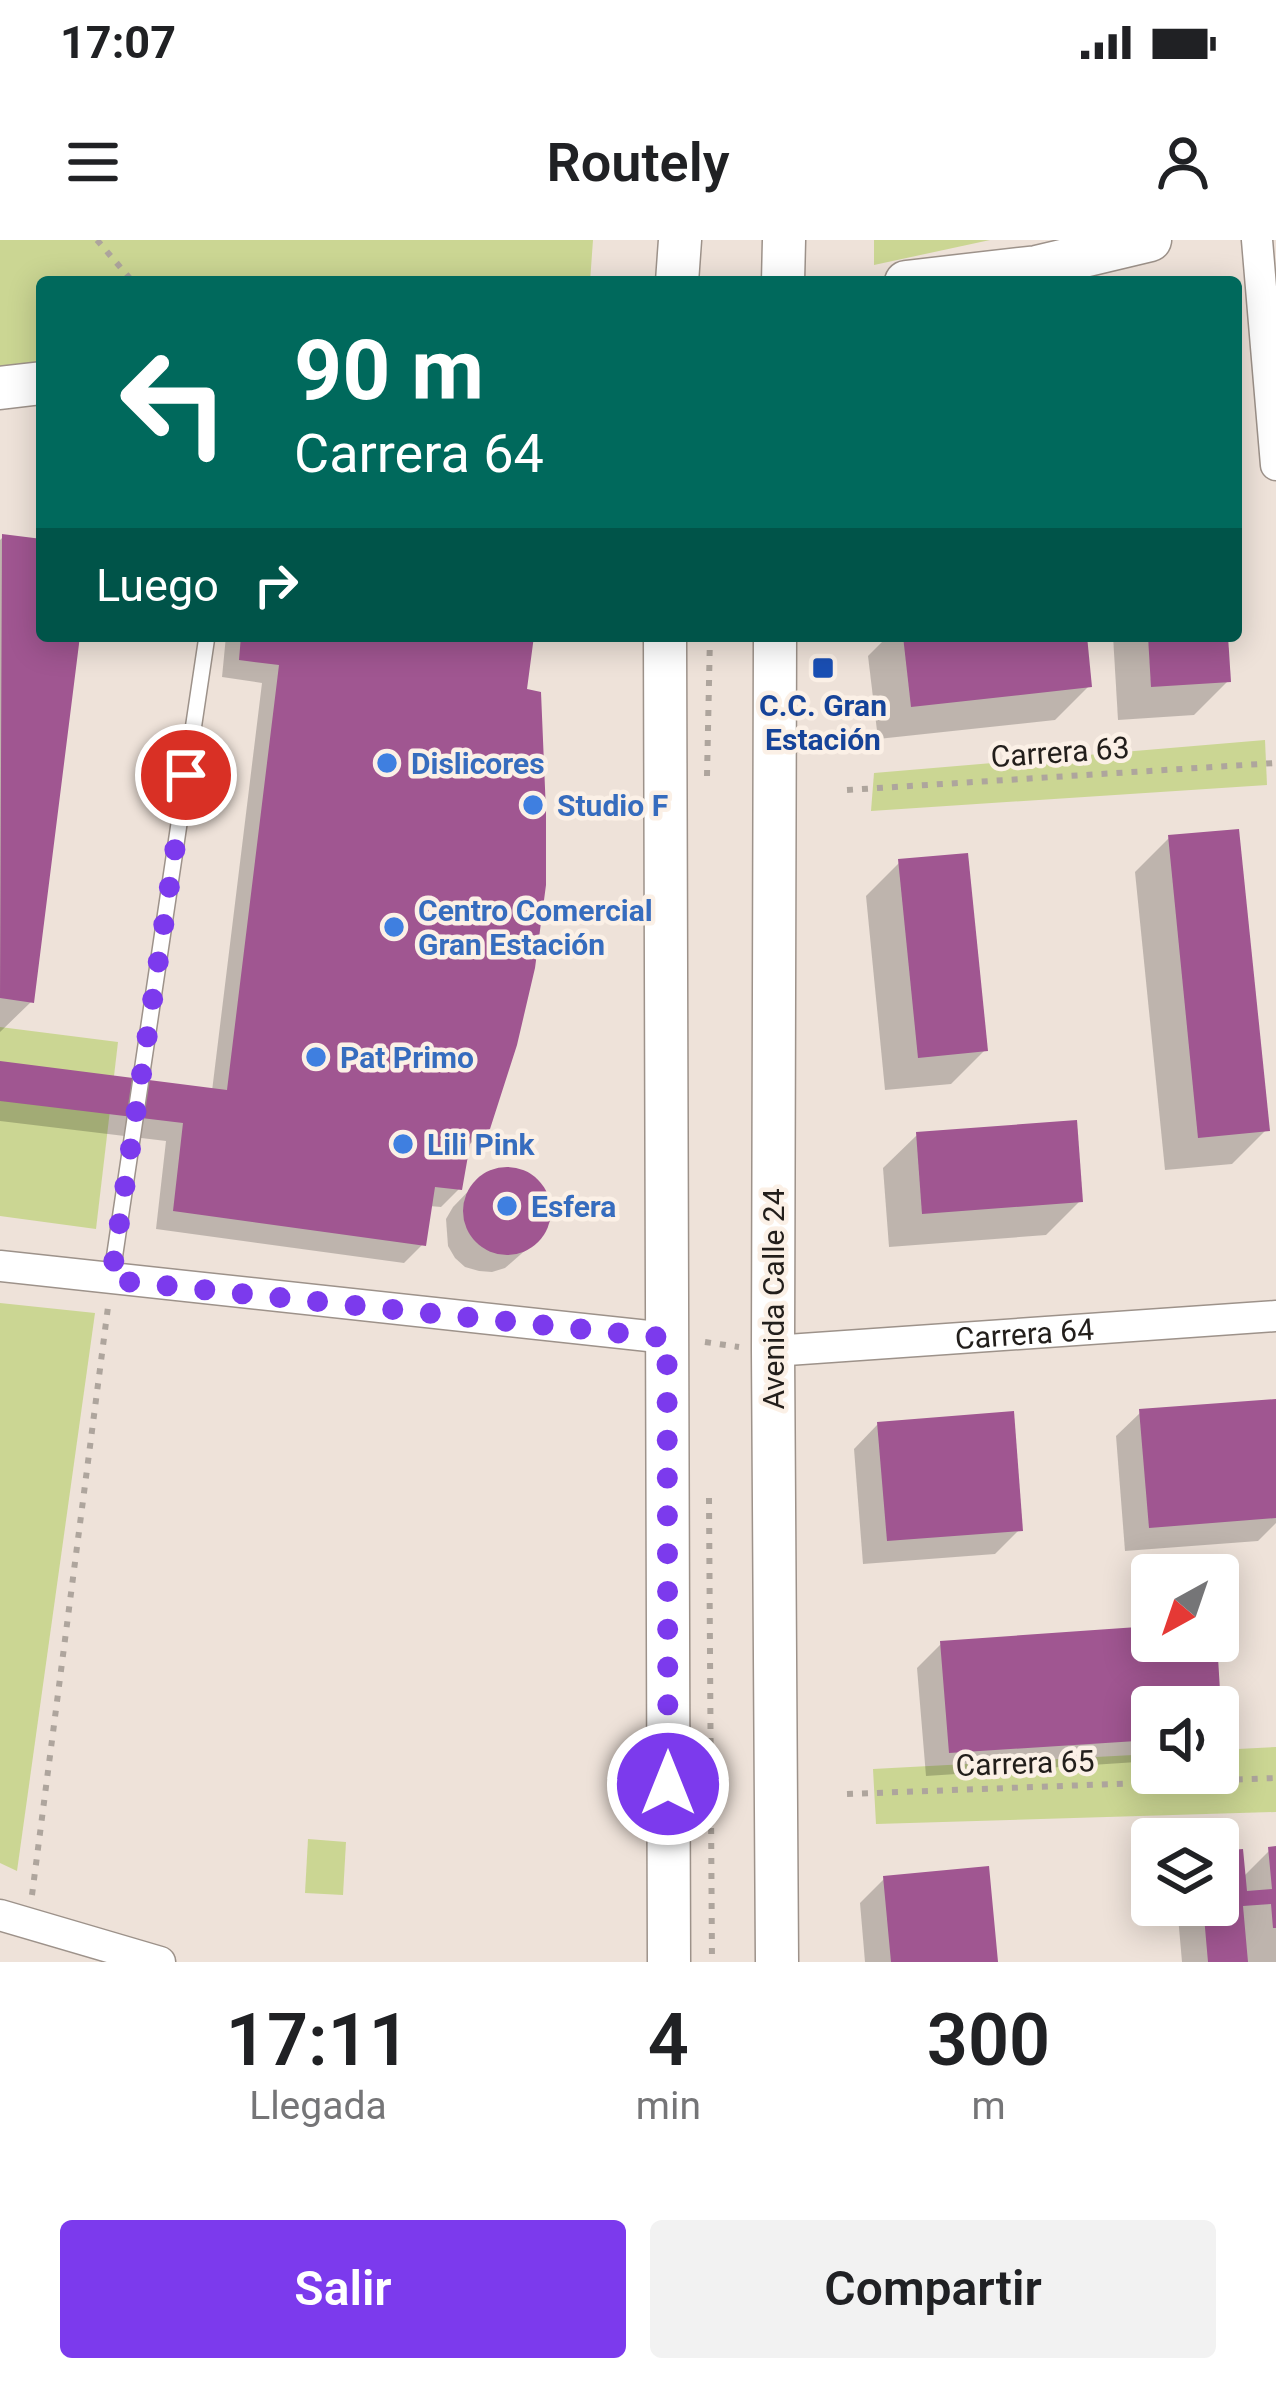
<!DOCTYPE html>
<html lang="es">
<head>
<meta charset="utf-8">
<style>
  body { margin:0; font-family:Roboto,sans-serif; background:#f2f2f2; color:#202124; height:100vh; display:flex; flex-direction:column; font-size:45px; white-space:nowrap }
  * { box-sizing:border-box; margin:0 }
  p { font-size:39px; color:#757577 }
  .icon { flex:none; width:66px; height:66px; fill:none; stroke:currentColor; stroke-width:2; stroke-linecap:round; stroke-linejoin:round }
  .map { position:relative; height:1722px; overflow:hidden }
  .sheet { display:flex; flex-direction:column; background:#fff; flex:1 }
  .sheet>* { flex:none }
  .guide { position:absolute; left:36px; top:36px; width:1206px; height:366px; border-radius:12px; box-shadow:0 6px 30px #0003; background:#00695c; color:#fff; overflow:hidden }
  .needle { width:78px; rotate:220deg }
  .tools { position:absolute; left:1131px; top:1314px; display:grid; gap:24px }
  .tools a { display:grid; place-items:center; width:108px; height:108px; border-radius:12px; background:#fff; box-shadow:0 6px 30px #0003; font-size:60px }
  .pin { position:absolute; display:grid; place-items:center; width:102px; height:102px; color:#fff; margin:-51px; border:6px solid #fff; border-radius:50%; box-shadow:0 3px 12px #0007 }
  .me { position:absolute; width:132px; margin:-66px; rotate:0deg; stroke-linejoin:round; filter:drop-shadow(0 0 9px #0008) }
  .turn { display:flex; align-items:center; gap:42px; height:252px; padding:0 60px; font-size:54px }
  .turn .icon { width:156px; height:156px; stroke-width:2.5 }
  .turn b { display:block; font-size:84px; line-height:102px }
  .then { display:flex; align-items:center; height:114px; padding:0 60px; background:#0003; gap:24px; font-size:45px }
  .eta { display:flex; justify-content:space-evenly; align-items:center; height:204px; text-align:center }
  .eta b { font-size:72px; font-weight:600; line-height:84px }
  .primary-button { display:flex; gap:24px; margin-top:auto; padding:24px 60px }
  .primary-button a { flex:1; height:138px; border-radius:12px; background:#7c3aed; color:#fff; font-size:48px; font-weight:600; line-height:138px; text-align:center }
  .primary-button a+a { background:#f2f2f2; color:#202124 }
  .status { display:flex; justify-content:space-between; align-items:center; height:84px; padding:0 60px; background:#fff; direction:ltr }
  .status svg { height:33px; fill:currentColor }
  header { display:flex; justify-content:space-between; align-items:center; height:156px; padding:0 60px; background:#fff; font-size:54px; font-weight:600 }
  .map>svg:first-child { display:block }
</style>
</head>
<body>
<div class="status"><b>17:07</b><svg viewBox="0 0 49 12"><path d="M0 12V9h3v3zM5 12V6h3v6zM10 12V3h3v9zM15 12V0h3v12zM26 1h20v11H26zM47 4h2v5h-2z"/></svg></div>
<header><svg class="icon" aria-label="menu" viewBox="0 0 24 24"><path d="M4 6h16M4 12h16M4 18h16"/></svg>Routely<svg class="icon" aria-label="person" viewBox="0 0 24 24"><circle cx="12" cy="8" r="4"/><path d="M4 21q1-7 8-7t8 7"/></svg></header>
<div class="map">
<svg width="1276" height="1722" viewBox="0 0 1276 1722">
  <rect width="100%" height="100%" fill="#eee2d9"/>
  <!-- green -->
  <g fill="#cbd693">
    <path d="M 0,0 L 593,0 L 590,42 L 42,42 L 42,122 L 0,127 Z"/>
    <path d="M 874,0 L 990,0 L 874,25 Z"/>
    <path d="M 1265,500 L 1267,545 L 871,571 L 874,533 Z"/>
    <path d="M 0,787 L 118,802 L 96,989 L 0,976 Z"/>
    <path d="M 0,1063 L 95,1073 L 17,1631 L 0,1623 Z"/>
    <path d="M 1276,1507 L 1276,1572 L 876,1584 L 873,1529 L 1152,1514 L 1152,1533 L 1218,1533 L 1218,1510 Z"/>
    <path d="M 308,1599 L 346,1602 L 343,1655 L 305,1653 Z"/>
  </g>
  <!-- shadow -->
  <g fill="#0003">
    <path d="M 3,297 L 42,302 L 42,396 L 77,396 L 31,762 L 0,792 L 0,300 Z"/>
    <path d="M 226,396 L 531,396 L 487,887 L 468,906 L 459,949 L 441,967 L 429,966 L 423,1004 L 404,1023 L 156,989 L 166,901 L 0,881 L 0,824 L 212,851 L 262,443 L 222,437 Z"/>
    <path d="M 888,396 L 1084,396 L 1089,446 L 1055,480 L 878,499 L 868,416 Z"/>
    <path d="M 1113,396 L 1225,396 L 1228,441 L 1194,475 L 1118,480 Z"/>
    <path d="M 1169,598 L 1266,890 L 1232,924 L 1165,930 L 1135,632 Z"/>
    <path d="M 900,622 L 985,810 L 951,844 L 885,850 L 866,656 Z"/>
    <path d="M 917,895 L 1080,961 L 1046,995 L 889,1007 L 883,928 Z"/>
    <path d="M 508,929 L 533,938 L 542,949 L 547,960 L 548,975 L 545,988 L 537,1000 L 505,1028 L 492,1032 L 479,1031 L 465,1027 L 455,1018 L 448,1006 L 446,979 L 453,967 L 482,937 L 494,931 Z"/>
    <path d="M 1141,1172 L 1276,1201 L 1276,1283 L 1258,1301 L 1125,1311 L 1116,1196 Z"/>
    <path d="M 878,1184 L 1020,1289 L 995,1314 L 863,1324 L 854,1209 Z"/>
    <path d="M 1152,1389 L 1152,1401 L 1214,1401 L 1220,1494 L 1218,1496 L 1218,1467 L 1152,1467 L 1152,1521 L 926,1536 L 917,1428 L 942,1403 Z"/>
    <path d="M 1276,1609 L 1276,1722 L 1182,1722 L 1177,1665 L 1218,1665 L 1218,1614 L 1243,1637 L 1270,1610 Z"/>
    <path d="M 884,1639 L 995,1722 L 865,1722 L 860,1663 Z"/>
  </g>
  <!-- building -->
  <g fill="#a05691">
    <path d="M 2,294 L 42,299 L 42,396 L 80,396 L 34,763 L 0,758 Z"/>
    <path d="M 241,396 L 534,396 L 527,449 L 541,452 L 546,572 L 546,645 L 535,728 L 517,805 L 490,889 L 472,893 L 462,950 L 435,947 L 426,1006 L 173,971 L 183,883 L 0,861 L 0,821 L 227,850 L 279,425 L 239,420 Z"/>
    <path d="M 903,396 L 1087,396 L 1092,447 L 911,467 Z"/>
    <path d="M 1148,396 L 1228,396 L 1231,442 L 1151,447 Z"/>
    <path d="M 1239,589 L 1270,891 L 1198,898 L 1168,595 Z"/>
    <path d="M 968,613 L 988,811 L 918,818 L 898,619 Z"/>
    <path d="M 1077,880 L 1083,962 L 922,974 L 916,892 Z"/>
    <circle cx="507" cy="971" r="44"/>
    <path d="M 1276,1159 L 1276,1278 L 1149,1288 L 1139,1169 Z"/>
    <path d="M 1014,1171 L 1023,1291 L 887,1301 L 877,1182 Z"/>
    <path d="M 1152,1386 L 1152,1401 L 1217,1401 L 1221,1467 L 1152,1467 L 1152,1500 L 949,1513 L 940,1401 Z"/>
    <path d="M 1276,1606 L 1276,1688 L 1273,1688 L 1271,1664 L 1243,1666 L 1248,1722 L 1208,1722 L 1203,1665 L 1218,1665 L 1218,1611 L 1243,1609 L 1247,1651 L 1272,1649 L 1268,1607 Z"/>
    <path d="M 989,1626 L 998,1722 L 891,1722 L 883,1636 Z"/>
  </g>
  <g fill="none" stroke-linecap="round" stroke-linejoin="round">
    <defs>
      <path id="lane" d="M 111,1040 L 207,396"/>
      <g id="street">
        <path d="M 1257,0 L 1276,225"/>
        <path d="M 0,1026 L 667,1098"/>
        <path id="s1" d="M 773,1111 L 1276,1076"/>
        <path d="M 0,1675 L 160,1722"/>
      </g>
      <g id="secondary">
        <path d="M 677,42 L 680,0"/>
        <path d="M 783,42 L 784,0"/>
        <path d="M 906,42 L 1037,27 L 1150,0"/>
        <path d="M 0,148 L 42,143"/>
        <path d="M 665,396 L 669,1722"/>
        <path d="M 775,396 L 773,1111 L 777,1722"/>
      </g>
    </defs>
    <!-- lane casing -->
    <use href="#lane" stroke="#9d928a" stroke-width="18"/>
    <!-- street casing -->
    <use href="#street" stroke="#9d928a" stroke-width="33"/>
    <!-- secondary casing -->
    <use href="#secondary" stroke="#9d928a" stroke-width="45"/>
    <!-- path -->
    <g stroke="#aea59d" stroke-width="6" stroke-dasharray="6 9" stroke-linecap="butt">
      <path d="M 97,0 L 133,42"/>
      <path d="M 707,536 L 710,396"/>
      <path d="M 847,550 L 1276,523"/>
      <path d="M 705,1102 L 739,1107"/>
      <path d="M 709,1258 L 712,1722"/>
      <path d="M 847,1554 L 1276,1538"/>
      <path d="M 32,1655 L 108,1067"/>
    </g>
    <!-- lane -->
    <use href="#lane" stroke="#fff" stroke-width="15"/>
    <!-- street -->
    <use href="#street" stroke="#fff" stroke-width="30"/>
    <!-- secondary -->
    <use href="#secondary" stroke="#fff" stroke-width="42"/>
  </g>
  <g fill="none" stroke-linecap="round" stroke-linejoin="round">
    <!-- route -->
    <path stroke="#7c3aed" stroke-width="21" stroke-dasharray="0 37.8" d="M 186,535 L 111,1040 L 667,1098 L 668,1544"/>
  </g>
  <!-- markers -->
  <rect fill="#1a4fb4" stroke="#fbf0e6" stroke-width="4.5" x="811" y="416" width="24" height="24" rx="6"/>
  <g fill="#3f7fe0" stroke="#fbf0e6" stroke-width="4.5">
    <circle cx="387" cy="523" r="12"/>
    <circle cx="533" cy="565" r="12"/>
    <circle cx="394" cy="687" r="12"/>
    <circle cx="316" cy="817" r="12"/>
    <circle cx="403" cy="904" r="12"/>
    <circle cx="507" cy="966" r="12"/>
  </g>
  <g text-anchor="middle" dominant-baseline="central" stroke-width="9" stroke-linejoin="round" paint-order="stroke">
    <!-- transit labels -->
    <g font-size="30" font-weight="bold" fill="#164399" stroke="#fbf0e6">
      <text x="823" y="465">C.C. Gran<tspan x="823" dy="34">Estación</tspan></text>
    </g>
    <!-- street labels -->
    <g font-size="30" fill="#221e1b" stroke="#fbf0e6">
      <text transform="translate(1060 512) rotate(-4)">Carrera 63</text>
      <text transform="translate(773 1059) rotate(-90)">Avenida Calle 24</text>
      <text stroke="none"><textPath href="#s1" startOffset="252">Carrera 64</textPath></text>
      <text transform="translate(1025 1523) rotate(-2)">Carrera 65</text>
    </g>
    <!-- shop labels -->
    <g font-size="30" font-weight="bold" fill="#366cbe" stroke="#fbf0e6" text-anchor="start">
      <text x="411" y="523">Dislicores</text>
      <text x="557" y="565">Studio F</text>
      <text x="418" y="670">Centro Comercial<tspan x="418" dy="34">Gran Estación</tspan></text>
      <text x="340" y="817">Pat Primo</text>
      <text x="427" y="904">Lili Pink</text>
      <text x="531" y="966">Esfera</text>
    </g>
  </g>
</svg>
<div class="tools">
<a><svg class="needle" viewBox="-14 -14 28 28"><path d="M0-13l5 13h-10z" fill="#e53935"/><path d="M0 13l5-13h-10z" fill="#757577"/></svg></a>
<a><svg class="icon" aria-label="sound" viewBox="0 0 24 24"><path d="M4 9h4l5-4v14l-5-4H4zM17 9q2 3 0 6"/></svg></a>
<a><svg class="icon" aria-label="layers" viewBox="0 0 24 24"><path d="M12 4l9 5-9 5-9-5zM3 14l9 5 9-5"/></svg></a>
</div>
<div class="pin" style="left:186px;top:535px;background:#d93025"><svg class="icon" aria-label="arrive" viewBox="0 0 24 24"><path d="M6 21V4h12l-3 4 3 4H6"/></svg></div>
<svg class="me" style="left:668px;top:1544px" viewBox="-20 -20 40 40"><circle r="17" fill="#7c3aed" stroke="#fff" stroke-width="3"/><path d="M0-11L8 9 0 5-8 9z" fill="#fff"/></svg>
<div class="guide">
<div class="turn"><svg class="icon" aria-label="left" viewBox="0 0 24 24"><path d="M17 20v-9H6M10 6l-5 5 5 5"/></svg><div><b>90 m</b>Carrera 64</div></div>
<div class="then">Luego<svg class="icon" aria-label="right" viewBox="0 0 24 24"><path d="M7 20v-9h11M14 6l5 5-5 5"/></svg></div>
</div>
</div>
<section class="sheet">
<div class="eta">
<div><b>17:11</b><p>Llegada</p></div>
<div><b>4</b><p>min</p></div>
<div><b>300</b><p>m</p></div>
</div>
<div class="primary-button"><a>Salir</a><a>Compartir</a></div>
</section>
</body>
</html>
